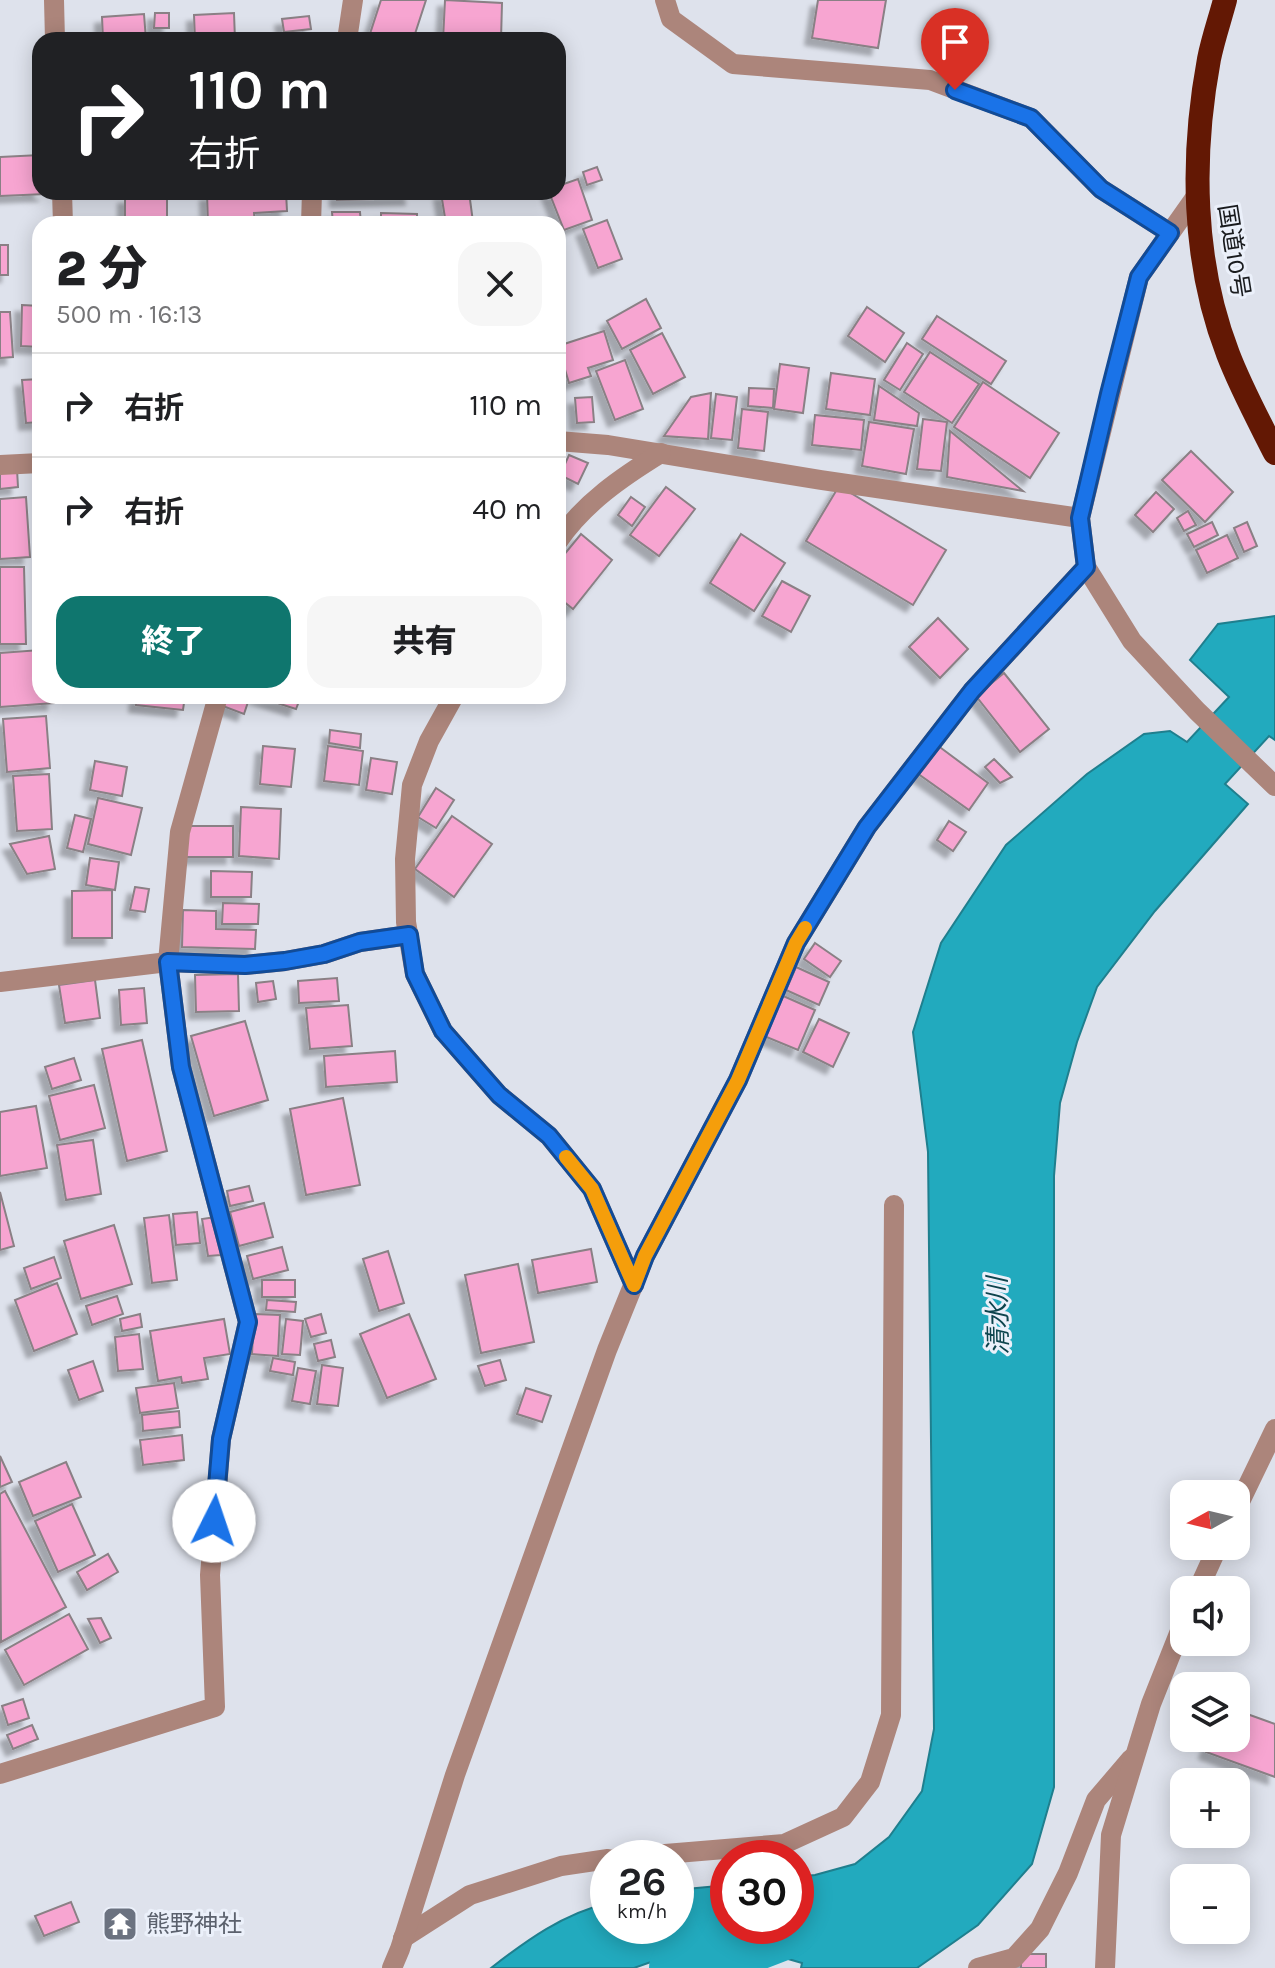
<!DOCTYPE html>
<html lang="ja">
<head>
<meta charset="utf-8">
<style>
  body { margin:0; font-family:Karla,"Noto Sans JP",sans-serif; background:#f6f6f6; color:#202124; height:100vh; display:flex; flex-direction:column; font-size:30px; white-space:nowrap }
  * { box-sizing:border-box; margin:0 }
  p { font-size:26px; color:#757577 }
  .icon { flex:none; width:44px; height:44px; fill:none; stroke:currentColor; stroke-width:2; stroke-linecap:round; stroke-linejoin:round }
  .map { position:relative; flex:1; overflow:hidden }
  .sheet { position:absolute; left:32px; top:216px; width:534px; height:488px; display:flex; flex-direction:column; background:#fff; border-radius:24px; box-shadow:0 4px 20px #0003 }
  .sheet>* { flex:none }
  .hud { position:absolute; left:32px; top:32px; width:534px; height:168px; border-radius:24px; box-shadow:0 4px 20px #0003; background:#202124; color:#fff; overflow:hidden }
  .needle { width:52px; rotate:262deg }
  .fabs { position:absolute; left:1170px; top:1480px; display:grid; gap:16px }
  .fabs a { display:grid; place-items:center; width:80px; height:80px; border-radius:16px; background:#fff; box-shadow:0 4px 20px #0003; font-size:40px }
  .speed { position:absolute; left:590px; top:1840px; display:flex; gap:16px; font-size:40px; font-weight:700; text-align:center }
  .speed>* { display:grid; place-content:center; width:104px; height:104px; border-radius:50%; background:#fff; box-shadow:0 4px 20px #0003; line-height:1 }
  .speed small { font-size:20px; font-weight:400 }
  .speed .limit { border:12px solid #d22; background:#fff; color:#111 }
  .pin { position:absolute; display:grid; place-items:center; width:68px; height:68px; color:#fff; margin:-82px -34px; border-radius:50% 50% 50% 0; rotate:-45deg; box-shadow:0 0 8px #0007 }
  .pin .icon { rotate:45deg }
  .me { position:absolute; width:88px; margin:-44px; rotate:4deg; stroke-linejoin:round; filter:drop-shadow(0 0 6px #0008) }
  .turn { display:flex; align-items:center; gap:28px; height:168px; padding:0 24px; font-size:36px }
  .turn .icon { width:104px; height:104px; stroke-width:2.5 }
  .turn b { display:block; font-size:56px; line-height:68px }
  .round { display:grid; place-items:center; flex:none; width:84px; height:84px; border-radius:24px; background:#f6f6f6 }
  .headline { display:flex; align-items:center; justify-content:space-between; height:136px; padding:0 24px }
  h1 { font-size:48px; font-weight:800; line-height:60px }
  .cta { display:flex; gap:16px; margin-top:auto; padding:16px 24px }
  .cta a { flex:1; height:92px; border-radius:24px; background:#0f766e; color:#fff; font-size:32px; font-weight:800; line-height:92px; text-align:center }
  .cta a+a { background:#f6f6f6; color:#202124 }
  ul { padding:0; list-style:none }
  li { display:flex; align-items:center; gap:24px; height:104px; padding:0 24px; border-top:2px solid #e0e0e0 }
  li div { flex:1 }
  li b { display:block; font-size:30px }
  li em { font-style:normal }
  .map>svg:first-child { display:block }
</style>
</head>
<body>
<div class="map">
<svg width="1275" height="1968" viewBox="0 0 1275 1968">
  <defs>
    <filter id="shadow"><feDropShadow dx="-7" dy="7" stdDeviation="2" flood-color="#0004"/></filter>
  </defs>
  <rect width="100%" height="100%" fill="#dee2ec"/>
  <!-- water -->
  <path fill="#22aabe" stroke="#1f7f8e" stroke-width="2" d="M 1275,616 L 1275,740 L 1269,736 L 1225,784 L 1248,804 L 1155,911 L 1097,987 L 1077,1042 L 1060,1103 L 1054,1176 L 1054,1787 L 1032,1864 L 978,1925 L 917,1968 L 801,1968 L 802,1963 L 764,1952 L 682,1951 L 634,1968 L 491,1968 C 527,1940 563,1914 608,1903 L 608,1926 L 676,1926 L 676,1890 L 728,1885 L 728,1926 L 796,1926 L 796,1877 L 815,1875 L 855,1864 L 889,1837 L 922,1791 L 934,1729 L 928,1152 L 913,1032 L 941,943 L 1006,845 L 1087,774 L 1144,734 L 1170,731 L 1187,742 L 1229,697 L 1190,660 L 1218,624 Z"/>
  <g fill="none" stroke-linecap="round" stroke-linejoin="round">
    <!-- river -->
    <path stroke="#22aabe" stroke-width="66" d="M 682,1968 L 699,1959 L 785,1926"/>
  </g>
  <!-- building -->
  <g fill="#f7a5d1" stroke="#8a8085" stroke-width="2" filter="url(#shadow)">
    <path d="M 381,0 L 426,0 L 413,40 L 368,40 Z"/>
    <path d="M 445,0 L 502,3 L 501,40 L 443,40 Z"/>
    <path d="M 818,0 L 886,0 L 878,48 L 812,38 Z"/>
    <path d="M 155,13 L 169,13 L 169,28 L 154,28 Z"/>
    <path d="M 234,13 L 235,40 L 195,40 L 194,15 Z"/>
    <path d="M 144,14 L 146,40 L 103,40 L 102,17 Z"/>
    <path d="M 309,16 L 311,29 L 284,32 L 282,19 Z"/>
    <path d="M 40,155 L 40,192 L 46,194 L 0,196 L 0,157 Z"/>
    <path d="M 597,167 L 602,180 L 587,185 L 583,172 Z"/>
    <path d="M 578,179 L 592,220 L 564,230 L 549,192 L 558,192 L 558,186 Z"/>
    <path d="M 286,192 L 287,211 L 254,213 L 255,224 L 208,224 L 207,194 Z"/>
    <path d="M 337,192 L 411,192 L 412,198 L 337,200 Z"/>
    <path d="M 469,192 L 473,222 L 446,224 L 441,193 Z"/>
    <rect x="125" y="197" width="42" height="27"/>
    <path d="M 332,212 L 360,212 L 361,224 L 333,224 Z"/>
    <path d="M 381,213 L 417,214 L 417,224 L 381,224 Z"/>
    <path d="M 607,220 L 622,259 L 598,268 L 583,229 Z"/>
    <rect x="0" y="245" width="8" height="30"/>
    <path d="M 646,299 L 661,328 L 622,349 L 607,321 Z"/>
    <path d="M 22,305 L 40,306 L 40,347 L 21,346 Z"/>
    <path d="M 867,307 L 904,333 L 885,362 L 848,336 Z"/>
    <path d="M 0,312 L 10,312 L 13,357 L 0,358 Z"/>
    <path d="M 937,316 L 1006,361 L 991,384 L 922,339 Z"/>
    <path d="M 604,331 L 613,360 L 588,368 L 591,376 L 569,383 L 558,346 Z"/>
    <path d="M 662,333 L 685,377 L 653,394 L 630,350 Z"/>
    <path d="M 907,343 L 923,354 L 900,390 L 884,380 Z"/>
    <path d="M 930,352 L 979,384 L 952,423 L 904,392 Z"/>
    <path d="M 625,360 L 643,409 L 615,420 L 596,371 Z"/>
    <path d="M 780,364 L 809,368 L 803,413 L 774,409 Z"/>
    <path d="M 831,373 L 875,379 L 870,415 L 826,409 Z"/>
    <path d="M 40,379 L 40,422 L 26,423 L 22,380 Z"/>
    <path d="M 983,382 L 1059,433 L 1030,478 L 954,427 Z"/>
    <path d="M 879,386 L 919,413 L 917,426 L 874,420 Z"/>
    <path d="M 749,388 L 774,389 L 773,408 L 748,406 Z"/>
    <path d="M 711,393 L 708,439 L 664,436 L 691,397 Z"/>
    <path d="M 716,394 L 737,397 L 732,440 L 711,438 Z"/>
    <path d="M 592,397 L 594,422 L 577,423 L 575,398 Z"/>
    <path d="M 742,409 L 768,412 L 764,451 L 738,448 Z"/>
    <path d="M 815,415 L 864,420 L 861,450 L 812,445 Z"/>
    <path d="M 923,419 L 947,422 L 941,471 L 917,469 Z"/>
    <path d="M 869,422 L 914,429 L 906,474 L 862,466 Z"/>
    <path d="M 950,431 L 1023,491 L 947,477 Z"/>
    <path d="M 1191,451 L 1233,492 L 1205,522 L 1162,480 Z"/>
    <path d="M 569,455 L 588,463 L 578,484 L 560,475 Z"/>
    <path d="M 17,469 L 18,487 L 0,489 L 0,471 Z"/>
    <path d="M 839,486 L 946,550 L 913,605 L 806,541 Z"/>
    <path d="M 666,487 L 695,509 L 659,556 L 630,535 Z"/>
    <path d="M 1156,492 L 1174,509 L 1153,532 L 1135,515 Z"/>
    <path d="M 26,497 L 30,557 L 0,559 L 0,499 Z"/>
    <path d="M 631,497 L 645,507 L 632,526 L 618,515 Z"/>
    <path d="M 1188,511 L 1196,525 L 1184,531 L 1177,518 Z"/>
    <path d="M 1212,522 L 1218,535 L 1194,547 L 1187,534 Z"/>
    <path d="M 1247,522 L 1257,546 L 1244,552 L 1234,528 Z"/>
    <path d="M 581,534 L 612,560 L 573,609 L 558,597 L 558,562 Z"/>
    <path d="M 741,534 L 785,563 L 754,611 L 710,583 Z"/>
    <path d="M 1227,535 L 1238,558 L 1207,573 L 1196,550 Z"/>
    <path d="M 0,567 L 24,567 L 26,644 L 0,644 Z"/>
    <path d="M 782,581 L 810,596 L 791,632 L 762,616 Z"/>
    <path d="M 938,618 L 968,649 L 940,678 L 909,647 Z"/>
    <path d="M 40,650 L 40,696 L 54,696 L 54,703 L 0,707 L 0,653 Z"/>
    <path d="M 1004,673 L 1049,729 L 1020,752 L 976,696 Z"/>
    <path d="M 137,696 L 185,696 L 183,710 L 136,705 Z"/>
    <path d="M 223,696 L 250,696 L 244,714 L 220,705 Z"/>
    <path d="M 255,696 L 301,696 L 296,709 Z"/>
    <path d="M 46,716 L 50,768 L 7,772 L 3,719 Z"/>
    <path d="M 330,730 L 361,734 L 360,748 L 329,743 Z"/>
    <path d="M 937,745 L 988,783 L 969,810 L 917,773 Z"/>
    <path d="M 263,746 L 295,749 L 291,787 L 260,784 Z"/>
    <path d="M 328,746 L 363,751 L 359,785 L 324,781 Z"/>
    <path d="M 371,758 L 397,762 L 392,794 L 366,790 Z"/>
    <path d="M 994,759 L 1012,777 L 1000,783 L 985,767 Z"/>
    <path d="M 95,761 L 127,767 L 122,796 L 90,790 Z"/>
    <path d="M 49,774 L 52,829 L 17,831 L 13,776 Z"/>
    <path d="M 436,788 L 454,800 L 436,828 L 418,817 Z"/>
    <path d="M 98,798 L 142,808 L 131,855 L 88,844 Z"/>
    <path d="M 241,807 L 281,809 L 279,859 L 239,856 Z"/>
    <path d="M 75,815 L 91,819 L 83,852 L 67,848 Z"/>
    <path d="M 452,816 L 492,844 L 454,897 L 415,869 Z"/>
    <path d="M 949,821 L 966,832 L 953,851 L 937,840 Z"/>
    <rect x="186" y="826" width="47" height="31"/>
    <path d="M 49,836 L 55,869 L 27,874 L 10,844 Z"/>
    <path d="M 90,858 L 119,862 L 115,890 L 86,885 Z"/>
    <path d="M 211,871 L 252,872 L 251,897 L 211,897 Z"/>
    <path d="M 135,887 L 149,889 L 145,912 L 130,910 Z"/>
    <path d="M 112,890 L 112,938 L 72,938 L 72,891 Z"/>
    <path d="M 223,903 L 259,904 L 258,924 L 222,924 Z"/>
    <path d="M 183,910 L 216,911 L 216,929 L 256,930 L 255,949 L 182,947 Z"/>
    <path d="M 815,943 L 841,961 L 830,977 L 804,959 Z"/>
    <path d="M 796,967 L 829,982 L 819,1005 L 786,990 Z"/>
    <path d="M 238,974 L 239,1011 L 196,1012 L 195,975 Z"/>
    <path d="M 337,978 L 339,1001 L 299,1003 L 298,981 Z"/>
    <path d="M 95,980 L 100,1018 L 65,1023 L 59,985 Z"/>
    <path d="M 273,981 L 276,999 L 258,1002 L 256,983 Z"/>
    <path d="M 144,988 L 147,1023 L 121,1025 L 119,990 Z"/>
    <path d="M 781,995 L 815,1010 L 798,1050 L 764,1036 Z"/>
    <path d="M 348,1005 L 352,1046 L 310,1049 L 306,1008 Z"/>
    <path d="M 819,1019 L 849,1033 L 833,1067 L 803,1052 Z"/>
    <path d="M 245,1021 L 268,1100 L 214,1116 L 191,1036 Z"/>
    <path d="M 142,1040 L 167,1151 L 127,1161 L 102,1049 Z"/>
    <path d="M 395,1051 L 397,1082 L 326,1087 L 324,1056 Z"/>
    <path d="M 74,1058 L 81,1080 L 52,1089 L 45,1067 Z"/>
    <path d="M 94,1085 L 105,1128 L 60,1140 L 49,1096 Z"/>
    <path d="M 343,1098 L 360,1185 L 306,1195 L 290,1109 Z"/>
    <path d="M 36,1106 L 47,1168 L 0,1176 L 0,1112 Z"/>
    <path d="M 93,1140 L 101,1194 L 66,1200 L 57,1145 Z"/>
    <path d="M 249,1186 L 253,1201 L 230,1206 L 227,1191 Z"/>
    <path d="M 0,1192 L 14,1246 L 0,1250 Z"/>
    <path d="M 264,1203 L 273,1237 L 239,1246 L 230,1212 Z"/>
    <path d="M 197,1212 L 200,1243 L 176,1245 L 173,1214 Z"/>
    <path d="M 169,1215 L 177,1280 L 152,1283 L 144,1218 Z"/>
    <path d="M 216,1217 L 221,1255 L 208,1256 L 202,1219 Z"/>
    <path d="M 114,1225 L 132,1284 L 81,1299 L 64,1241 Z"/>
    <path d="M 282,1247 L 288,1270 L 253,1279 L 247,1256 Z"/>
    <path d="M 591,1249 L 597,1282 L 538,1293 L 532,1260 Z"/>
    <path d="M 388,1251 L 404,1303 L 379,1311 L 363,1259 Z"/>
    <path d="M 54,1257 L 61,1278 L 31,1289 L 24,1268 Z"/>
    <path d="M 518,1264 L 534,1342 L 481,1353 L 465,1275 Z"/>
    <rect x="262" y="1280" width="33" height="17"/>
    <path d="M 57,1283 L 77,1334 L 34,1351 L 15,1300 Z"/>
    <path d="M 117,1296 L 123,1314 L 92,1325 L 86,1306 Z"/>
    <path d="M 267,1300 L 296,1302 L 295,1312 L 266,1310 Z"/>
    <path d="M 140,1314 L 142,1327 L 122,1331 L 120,1319 Z"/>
    <path d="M 254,1314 L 280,1315 L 278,1356 L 252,1354 Z"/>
    <path d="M 321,1314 L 326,1333 L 311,1337 L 305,1319 Z"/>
    <path d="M 409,1314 L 436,1379 L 387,1398 L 360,1334 Z"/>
    <path d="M 224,1319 L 230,1354 L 204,1358 L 208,1379 L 182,1383 L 181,1377 L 158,1381 L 150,1331 Z"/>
    <path d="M 286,1319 L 303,1321 L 300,1355 L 282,1354 Z"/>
    <path d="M 139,1334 L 143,1369 L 118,1371 L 115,1337 Z"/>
    <path d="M 331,1340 L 335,1357 L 318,1361 L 314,1344 Z"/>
    <path d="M 273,1358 L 295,1362 L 293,1375 L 270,1371 Z"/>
    <path d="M 500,1360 L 506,1380 L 485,1386 L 478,1366 Z"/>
    <path d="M 93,1361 L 103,1391 L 79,1400 L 68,1370 Z"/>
    <path d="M 322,1365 L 343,1368 L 338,1406 L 317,1404 Z"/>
    <path d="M 298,1368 L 316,1371 L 310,1404 L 292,1401 Z"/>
    <path d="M 174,1383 L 178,1408 L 140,1413 L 136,1388 Z"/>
    <path d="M 526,1388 L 551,1396 L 542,1422 L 517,1414 Z"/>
    <path d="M 179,1411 L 180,1427 L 143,1431 L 142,1415 Z"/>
    <path d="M 182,1435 L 184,1460 L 143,1465 L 140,1440 Z"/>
    <path d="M 0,1456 L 12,1482 L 0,1487 Z"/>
    <path d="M 66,1462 L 81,1497 L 33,1516 L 19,1482 Z"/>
    <path d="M 5,1491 L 66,1607 L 1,1642 L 0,1494 Z"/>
    <path d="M 72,1504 L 95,1555 L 58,1572 L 35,1521 Z"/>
    <path d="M 108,1554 L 118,1572 L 87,1590 L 77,1572 Z"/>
    <path d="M 69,1614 L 88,1649 L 24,1685 L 5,1650 Z"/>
    <path d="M 101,1618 L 111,1638 L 100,1643 L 88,1619 Z"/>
    <path d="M 23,1699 L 29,1718 L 8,1725 L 2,1706 Z"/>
    <path d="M 1236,1710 L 1275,1724 L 1275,1777 L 1206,1752 L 1211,1738 L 1236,1738 Z"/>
    <path d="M 32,1725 L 38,1739 L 13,1749 L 7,1735 Z"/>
    <path d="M 71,1902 L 79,1922 L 44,1936 L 35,1916 Z"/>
    <rect x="1021" y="1954" width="25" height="14"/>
  </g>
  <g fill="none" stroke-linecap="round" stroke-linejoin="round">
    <!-- minor -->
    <g stroke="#ac857b" stroke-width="20">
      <path d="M 54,0 L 55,40"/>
      <path d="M 665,0 L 671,19 L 733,64 L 930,80 L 1031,118 L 1101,189 L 1170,233"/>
      <path d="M 347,40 L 353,0"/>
      <path d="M 62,192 L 63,224"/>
      <path d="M 1197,195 L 1139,277 L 1080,518 L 1086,567 L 1132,641 L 1197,711 L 1275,786"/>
      <path d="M 311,224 L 312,192"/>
      <path d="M 558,441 L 608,445 L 821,480 L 1080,518"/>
      <path d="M 0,465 L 40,463"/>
      <path d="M 558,541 C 584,503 622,477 661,453"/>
      <path d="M 454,696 L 429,741 L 412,785 L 405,859 L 406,922 L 415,974 L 443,1031 L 499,1095 L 549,1136 L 592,1189 L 634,1285"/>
      <path d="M 0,982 L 168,962 L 245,965 L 285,961 L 324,954 L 360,942 L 409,935"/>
      <path d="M 1236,1510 L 1275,1429"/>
      <path d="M 1198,1590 L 1218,1546"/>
      <path d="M 0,1774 L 215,1707 L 210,1575 L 221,1439 L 248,1322 L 181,1067 L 168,962 L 180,832 L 218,696"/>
      <path d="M 617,1858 L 784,1844 L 843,1817 L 870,1782 L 891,1715 L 894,1205"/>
      <path d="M 403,1938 L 470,1895 L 561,1866 L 608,1859"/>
      <path d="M 392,1968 L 400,1949 L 455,1775 L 607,1350 L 645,1256 L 738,1080 L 796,943 L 867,827 L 972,691 L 1086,567"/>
      <path d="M 978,1968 L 1014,1958 L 1040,1929 L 1068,1873 L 1096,1800 L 1131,1759"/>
      <path d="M 1105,1968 L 1111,1835 L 1151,1704 L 1184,1621"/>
    </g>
    <!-- highway -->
    <path stroke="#631804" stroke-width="24" d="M 1225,0 C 1220,19 1213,39 1209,59 C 1191,156 1192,261 1228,354 C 1241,388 1259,421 1275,453"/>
  </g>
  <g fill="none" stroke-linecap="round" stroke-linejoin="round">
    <defs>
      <path id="route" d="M 214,1521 L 221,1439 L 248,1322 L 181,1067 L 168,962 L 245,965 L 285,961 L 324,954 L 360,942 L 409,935 L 415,974 L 443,1031 L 499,1095 L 549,1136 L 592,1189 L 634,1285 L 645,1256 L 738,1080 L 796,943 L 867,827 L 972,691 L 1086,567 L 1080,518 L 1109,394 L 1139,277 L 1170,233 L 1101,189 L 1031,118 L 955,90"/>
    </defs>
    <!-- route casing -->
    <use href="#route" stroke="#114b97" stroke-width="20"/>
    <!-- route -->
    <use href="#route" stroke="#1a73e8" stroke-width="14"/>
    <!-- slow -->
    <path stroke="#f59e0b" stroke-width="14" d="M 566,1157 L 592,1189 L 634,1285 L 645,1256 L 738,1080 L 796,943 L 805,928"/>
  </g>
  <!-- icons -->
  <defs>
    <symbol id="temple-square" viewBox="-11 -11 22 22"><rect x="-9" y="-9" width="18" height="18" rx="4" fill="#6b7280" stroke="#ebf0fa"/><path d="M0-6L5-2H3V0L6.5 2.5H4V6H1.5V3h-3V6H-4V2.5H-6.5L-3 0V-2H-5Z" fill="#fff"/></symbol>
  </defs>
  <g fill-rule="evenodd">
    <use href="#temple-square" x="100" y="1904" width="40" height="40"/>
  </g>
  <g text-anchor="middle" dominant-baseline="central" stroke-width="6" stroke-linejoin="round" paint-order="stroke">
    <!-- street labels -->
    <g font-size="24" fill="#191b1e" stroke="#ebf0fa">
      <text transform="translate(1234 251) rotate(81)">国道10号</text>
    </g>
    <!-- worship labels -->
    <g font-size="24" fill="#5b616d" stroke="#ebf0fa" text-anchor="start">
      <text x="146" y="1924">熊野神社</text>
    </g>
    <!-- water labels -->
    <g font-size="26" font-style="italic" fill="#0d444d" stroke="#ebf0fa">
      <text transform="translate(998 1316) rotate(-91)">清水川</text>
    </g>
  </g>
</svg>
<div class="fabs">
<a><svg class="needle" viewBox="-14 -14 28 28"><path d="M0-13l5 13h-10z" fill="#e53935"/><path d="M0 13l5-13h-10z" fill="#757577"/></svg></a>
<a><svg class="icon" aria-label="sound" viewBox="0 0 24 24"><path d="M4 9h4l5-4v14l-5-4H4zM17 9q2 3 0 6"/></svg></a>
<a><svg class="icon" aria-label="layers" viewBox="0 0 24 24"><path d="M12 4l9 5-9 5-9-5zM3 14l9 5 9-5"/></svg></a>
<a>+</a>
<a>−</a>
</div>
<div class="speed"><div>26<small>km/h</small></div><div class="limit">30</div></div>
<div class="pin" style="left:955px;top:90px;background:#d93025"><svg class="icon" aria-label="arrive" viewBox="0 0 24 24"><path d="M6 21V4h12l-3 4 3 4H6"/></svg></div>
<svg class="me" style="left:214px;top:1521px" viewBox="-20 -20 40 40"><circle r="19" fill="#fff"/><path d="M0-13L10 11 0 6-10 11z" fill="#1a73e8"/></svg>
<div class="hud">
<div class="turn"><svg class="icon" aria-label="right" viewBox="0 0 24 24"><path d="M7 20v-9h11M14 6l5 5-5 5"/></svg><div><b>110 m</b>右折</div></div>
</div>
<section class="sheet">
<div class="headline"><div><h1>2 分</h1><p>500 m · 16:13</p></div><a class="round"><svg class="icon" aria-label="close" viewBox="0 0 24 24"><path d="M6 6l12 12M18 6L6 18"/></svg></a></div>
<ul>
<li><svg class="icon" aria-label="right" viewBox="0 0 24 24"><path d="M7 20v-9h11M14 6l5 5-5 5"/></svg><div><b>右折</b></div><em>110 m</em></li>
<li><svg class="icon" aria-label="right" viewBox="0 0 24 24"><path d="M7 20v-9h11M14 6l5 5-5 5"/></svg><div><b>右折</b></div><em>40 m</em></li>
</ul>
<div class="cta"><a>終了</a><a>共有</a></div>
</section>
</div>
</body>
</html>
